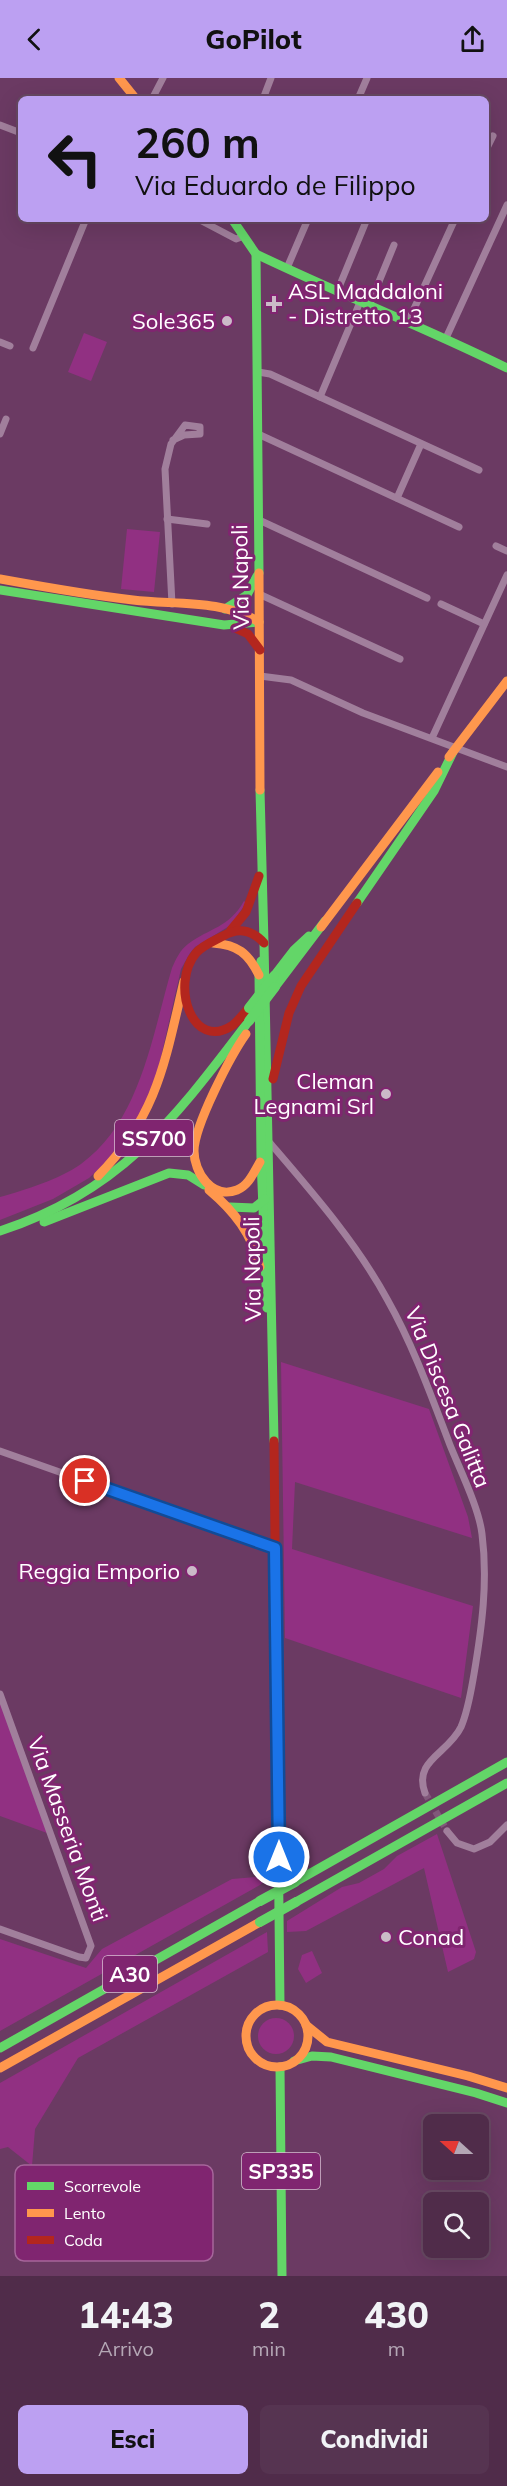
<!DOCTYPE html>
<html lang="it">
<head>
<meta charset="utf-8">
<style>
  body { margin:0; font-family:Mulish,sans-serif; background:#563451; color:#f1f3f6; height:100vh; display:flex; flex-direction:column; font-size:22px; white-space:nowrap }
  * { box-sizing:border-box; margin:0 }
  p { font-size:20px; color:#b4a7b5 }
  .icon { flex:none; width:33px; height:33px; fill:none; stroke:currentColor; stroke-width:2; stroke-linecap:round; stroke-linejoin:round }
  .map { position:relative; height:2198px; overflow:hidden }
  .drawer { display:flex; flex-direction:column; background:#502c4a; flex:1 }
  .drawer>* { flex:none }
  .guide { position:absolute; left:18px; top:18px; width:471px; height:126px; border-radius:9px; box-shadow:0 6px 24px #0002,0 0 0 2px #674862; background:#bca0f2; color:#111; overflow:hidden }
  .needle { width:39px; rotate:291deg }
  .controls { position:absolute; left:423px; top:2036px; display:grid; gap:12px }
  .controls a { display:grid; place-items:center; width:66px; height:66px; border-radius:9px; background:#502c4a; box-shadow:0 6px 24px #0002,0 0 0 2px #674862; font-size:30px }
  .pin { position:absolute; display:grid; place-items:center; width:51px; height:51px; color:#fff; margin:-26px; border:3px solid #fff; border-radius:50%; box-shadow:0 2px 6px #0007 }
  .me { position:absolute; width:66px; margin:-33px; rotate:0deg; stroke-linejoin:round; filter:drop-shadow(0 0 4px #0008) }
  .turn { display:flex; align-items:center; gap:21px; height:126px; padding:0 18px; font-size:27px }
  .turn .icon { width:78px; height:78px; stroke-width:2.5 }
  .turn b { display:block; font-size:42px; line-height:51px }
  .eta { display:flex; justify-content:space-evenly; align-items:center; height:102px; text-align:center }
  .eta b { font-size:36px; font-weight:800; line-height:42px }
  .primary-button { display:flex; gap:12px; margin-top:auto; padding:12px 18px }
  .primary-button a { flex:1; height:69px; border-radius:9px; background:#bca0f2; color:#111; font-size:24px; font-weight:800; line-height:69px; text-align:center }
  .primary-button a+a { background:#563451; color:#f1f3f6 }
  header { display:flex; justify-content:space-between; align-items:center; height:78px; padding:0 18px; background:#bca0f2; color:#111; font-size:27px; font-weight:800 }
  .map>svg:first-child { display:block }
</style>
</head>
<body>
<header><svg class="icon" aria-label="back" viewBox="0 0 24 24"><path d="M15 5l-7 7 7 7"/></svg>GoPilot<svg class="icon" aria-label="share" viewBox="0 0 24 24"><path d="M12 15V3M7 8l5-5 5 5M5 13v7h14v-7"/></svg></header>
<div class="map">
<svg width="507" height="2198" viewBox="0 0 507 2198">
  <rect width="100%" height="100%" fill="#6b3a63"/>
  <!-- green -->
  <g fill="#913082">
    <path d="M 84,255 L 107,264 L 91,303 L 68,294 Z"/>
    <path d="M 127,451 L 160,454 L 154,514 L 121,511 Z"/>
    <path d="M 244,823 L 246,825 L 231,847 L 195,869 L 190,875 L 181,891 L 158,992 L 141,1038 L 113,1078 L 89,1100 L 53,1121 L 0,1142 L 0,1119 C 25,1112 60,1101 81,1086 C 141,1042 152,957 172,890 C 176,881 180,872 188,866 C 209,850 229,850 244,823 Z"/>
    <path d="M 281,1284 L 429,1331 L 468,1439 L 472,1460 L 295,1404 L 292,1471 L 473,1528 L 461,1620 L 285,1560 Z"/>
    <path d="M 0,1624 L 47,1755 L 0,1738 Z"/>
    <path d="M 437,1756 L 476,1874 L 474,1881 L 448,1894 L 424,1790 L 306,1853 L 287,1854 L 287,1843 L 342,1809 L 359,1805 L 384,1791 L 397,1778 Z"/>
    <path d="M 270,1798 L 260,1807 L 0,1953 L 0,1861 L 86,1890 L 102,1871 L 232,1801 Z"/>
    <path d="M 267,1854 L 268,1874 L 78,1980 L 35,2051 L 32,2088 L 8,2069 L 0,2071 L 0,2005 Z"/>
    <path d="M 312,1873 L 322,1895 L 306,1905 L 298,1891 L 302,1877 Z"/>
    <circle cx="276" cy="1958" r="18"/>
  </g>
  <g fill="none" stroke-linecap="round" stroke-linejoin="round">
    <!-- street-tunnel -->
    <path stroke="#81587a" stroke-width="7" stroke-dasharray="7 3.5" stroke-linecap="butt" d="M 425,1715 L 447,1753"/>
    <!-- street -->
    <g stroke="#a17f9c" stroke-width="7">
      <path d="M 152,21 L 163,0"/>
      <path d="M 263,21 L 271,0"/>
      <path d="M 358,21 L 367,0"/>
      <path d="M 0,47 L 21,55"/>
      <path d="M 486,72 L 493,58"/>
      <path d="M 198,141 L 236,161 L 244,158"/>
      <path d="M 287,190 L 308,141"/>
      <path d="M 337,214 L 367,141"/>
      <path d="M 369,228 L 394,167"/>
      <path d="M 408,244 L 455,141"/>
      <path d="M 446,260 L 507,127"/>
      <path d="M 0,264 L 10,268"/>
      <path d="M 33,270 L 86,141"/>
      <path d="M 258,294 L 270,296 L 479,392"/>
      <path d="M 320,319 L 360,224"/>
      <path d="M 0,356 L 6,341"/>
      <path d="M 258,356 L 459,449"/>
      <path d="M 397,420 L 421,366"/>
      <path d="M 167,441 L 207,446"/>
      <path d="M 259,442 L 427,520"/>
      <path d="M 496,468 L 507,473"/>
      <path d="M 259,516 L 400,581"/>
      <path d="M 172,526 L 165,391 L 171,366 L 185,347 L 200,349 L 200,356 L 184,357 L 173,362"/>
      <path d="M 441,526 L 484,546"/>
      <path d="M 260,598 L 291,602 L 363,635 L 507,689"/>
      <path d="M 432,660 L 507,497"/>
      <path d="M 270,1065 C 312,1114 356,1164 387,1221 C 413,1267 431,1317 450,1367 C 460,1392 479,1430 482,1456 C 488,1503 482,1549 474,1596 C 471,1613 468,1633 461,1649 C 448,1676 413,1682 425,1715"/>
      <path d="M 0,1373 L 275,1470"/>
      <path d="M 0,1616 L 91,1868 L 86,1880 L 79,1879 L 0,1851"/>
      <path d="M 447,1753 L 457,1765 L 474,1771 L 490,1764 L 507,1747"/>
    </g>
    <!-- fast -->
    <g stroke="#63d668" stroke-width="9">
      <path d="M 232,141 L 256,176 L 259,495"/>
      <path d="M 256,176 C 339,216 424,249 507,290"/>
      <path d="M 0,512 L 224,547 L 259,544"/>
      <path d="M 225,531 L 247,517 L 257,498"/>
      <path d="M 260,712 L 264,865"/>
      <path d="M 357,825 L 434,713 L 453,674"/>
      <path d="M 264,865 L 274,1363"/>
      <path d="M 261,883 L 259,897 L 261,1081 L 267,1230"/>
      <path d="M 274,898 L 294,872 L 309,858"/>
      <path d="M 275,909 L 325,843"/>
      <path d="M 230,1129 L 254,1130 L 265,1121"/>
      <path d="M 44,1144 L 169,1095 L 188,1097 L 204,1107"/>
      <path d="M 0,1153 C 122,1113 175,1040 249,943"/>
      <path d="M 276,1558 L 280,1927"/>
      <path d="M 295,1804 L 507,1684"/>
      <path d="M 296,1824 L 507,1705"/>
      <path d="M 0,1970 L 260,1823"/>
      <path d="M 294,1983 L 312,1978 L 331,1979 L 476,2015 L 507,2025"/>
      <path d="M 280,1989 L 282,2198"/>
    </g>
    <!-- slow -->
    <g stroke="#ff974d" stroke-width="9">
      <path d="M 119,0 L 136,21"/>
      <path d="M 259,495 L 260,712"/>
      <path d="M 0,501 C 44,509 88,517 133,522 C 174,527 222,521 259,544"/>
      <path d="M 449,679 L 507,603"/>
      <path d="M 321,849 L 438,694"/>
      <path d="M 213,865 C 238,867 248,875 259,897"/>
      <path d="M 246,956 C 231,977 194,1048 194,1073 C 194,1094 212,1122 237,1112 C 249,1107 254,1094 260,1084"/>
      <path d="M 98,1098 C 158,1037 165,983 184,903"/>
      <path d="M 209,1112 C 234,1133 252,1156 260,1189"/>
      <circle cx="277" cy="1958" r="31"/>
      <path d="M 306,1947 L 327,1964 L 468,1998 L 507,2010"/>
      <path d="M 0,1990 L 260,1844"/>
    </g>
    <!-- jam -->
    <g stroke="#b3261e" stroke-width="9">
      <path d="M 235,550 L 248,556 L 260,572"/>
      <path d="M 231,852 L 246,834 L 259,798"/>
      <path d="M 249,930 C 244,935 239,942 233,947 C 192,975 170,906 196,875 C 203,867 214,863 223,858 C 239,849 252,852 264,865"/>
      <path d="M 273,1001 L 289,935 L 301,908 L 357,825"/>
      <path d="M 274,1363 L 276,1558"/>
    </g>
    <!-- fast-bridge -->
    <g stroke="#63d668" stroke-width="10">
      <path d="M 249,930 L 274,898"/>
      <path d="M 249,943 L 275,909"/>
      <path d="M 260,1823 L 295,1804"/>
      <path d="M 260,1844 L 296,1824"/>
    </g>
  </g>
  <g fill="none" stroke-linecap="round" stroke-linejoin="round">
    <defs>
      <path id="route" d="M 85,1403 L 275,1470 L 279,1779"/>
    </defs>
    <!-- route casing -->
    <use href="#route" stroke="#114b97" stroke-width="15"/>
    <!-- route -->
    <use href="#route" stroke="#1a73e8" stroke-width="10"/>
  </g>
  <!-- markers -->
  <g fill="#cbbac8" stroke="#802570" stroke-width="2">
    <path d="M271 217h6v6h6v6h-6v6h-6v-6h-6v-6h6z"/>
    <circle cx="227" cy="243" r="6"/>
    <circle cx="386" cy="1016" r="6"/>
    <circle cx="192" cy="1493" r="6"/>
    <circle cx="386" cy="1859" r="6"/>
  </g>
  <g text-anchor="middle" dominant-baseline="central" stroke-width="6" stroke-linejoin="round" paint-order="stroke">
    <!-- shield labels -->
    <g fill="#802570" stroke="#d9bed4" stroke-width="1.5">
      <rect x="115" y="1042" width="78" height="36" rx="4.5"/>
      <rect x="103" y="1878" width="54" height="36" rx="4.5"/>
      <rect x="242" y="2075" width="78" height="36" rx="4.5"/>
    </g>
    <g font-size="21" font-weight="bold" fill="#fff">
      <text x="154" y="1060">SS700</text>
      <text x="130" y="1896">A30</text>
      <text x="281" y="2093">SP335</text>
    </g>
    <!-- poi labels -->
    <g font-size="22" fill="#fff" stroke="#802570" text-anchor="end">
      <text x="288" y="213" text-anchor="start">ASL Maddaloni<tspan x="288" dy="25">- Distretto 13</tspan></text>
      <text x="215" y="243">Sole365</text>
      <text x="374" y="1003">Cleman<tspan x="374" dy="25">Legnami Srl</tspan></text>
      <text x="180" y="1493">Reggia Emporio</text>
      <text x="398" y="1859" text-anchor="start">Conad</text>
    </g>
    <!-- street labels -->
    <g font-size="22" fill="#fff" stroke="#802570">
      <text transform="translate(240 499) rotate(-91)">Via Napoli</text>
      <text transform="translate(252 1191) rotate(-91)">Via Napoli</text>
      <text transform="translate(448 1319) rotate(68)">Via Discesa Galitta</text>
      <text transform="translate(68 1751) rotate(70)">Via Masseria Monti</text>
    </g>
  </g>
  <!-- legend -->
  <rect x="15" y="2087" width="198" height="96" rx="9" fill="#802570" stroke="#a6669b" stroke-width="1.5"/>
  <rect x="27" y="2104" width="27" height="8" fill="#63d668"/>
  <rect x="27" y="2131" width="27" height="8" fill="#ff974d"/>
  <rect x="27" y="2158" width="27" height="8" fill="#b3261e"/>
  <g font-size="16" fill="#fff">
    <text x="64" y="2114">Scorrevole</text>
    <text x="64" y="2141">Lento</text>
    <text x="64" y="2168">Coda</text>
  </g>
</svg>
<div class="controls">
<a><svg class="needle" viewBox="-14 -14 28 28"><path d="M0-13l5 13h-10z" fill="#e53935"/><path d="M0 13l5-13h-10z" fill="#b4a7b5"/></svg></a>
<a><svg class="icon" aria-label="search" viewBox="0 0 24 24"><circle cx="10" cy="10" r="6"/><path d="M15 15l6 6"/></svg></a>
</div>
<div class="pin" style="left:85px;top:1403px;background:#d93025"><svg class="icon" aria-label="arrive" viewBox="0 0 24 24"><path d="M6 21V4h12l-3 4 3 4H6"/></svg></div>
<svg class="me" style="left:279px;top:1779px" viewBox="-20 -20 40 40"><circle r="17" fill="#1a73e8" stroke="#fff" stroke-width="3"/><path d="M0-11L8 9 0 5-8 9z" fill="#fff"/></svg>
<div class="guide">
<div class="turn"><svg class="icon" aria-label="left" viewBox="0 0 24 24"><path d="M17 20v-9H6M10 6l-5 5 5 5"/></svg><div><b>260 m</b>Via Eduardo de Filippo</div></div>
</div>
</div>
<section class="drawer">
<div class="eta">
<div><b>14:43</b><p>Arrivo</p></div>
<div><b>2</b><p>min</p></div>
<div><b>430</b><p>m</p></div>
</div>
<div class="primary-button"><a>Esci</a><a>Condividi</a></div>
</section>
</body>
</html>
